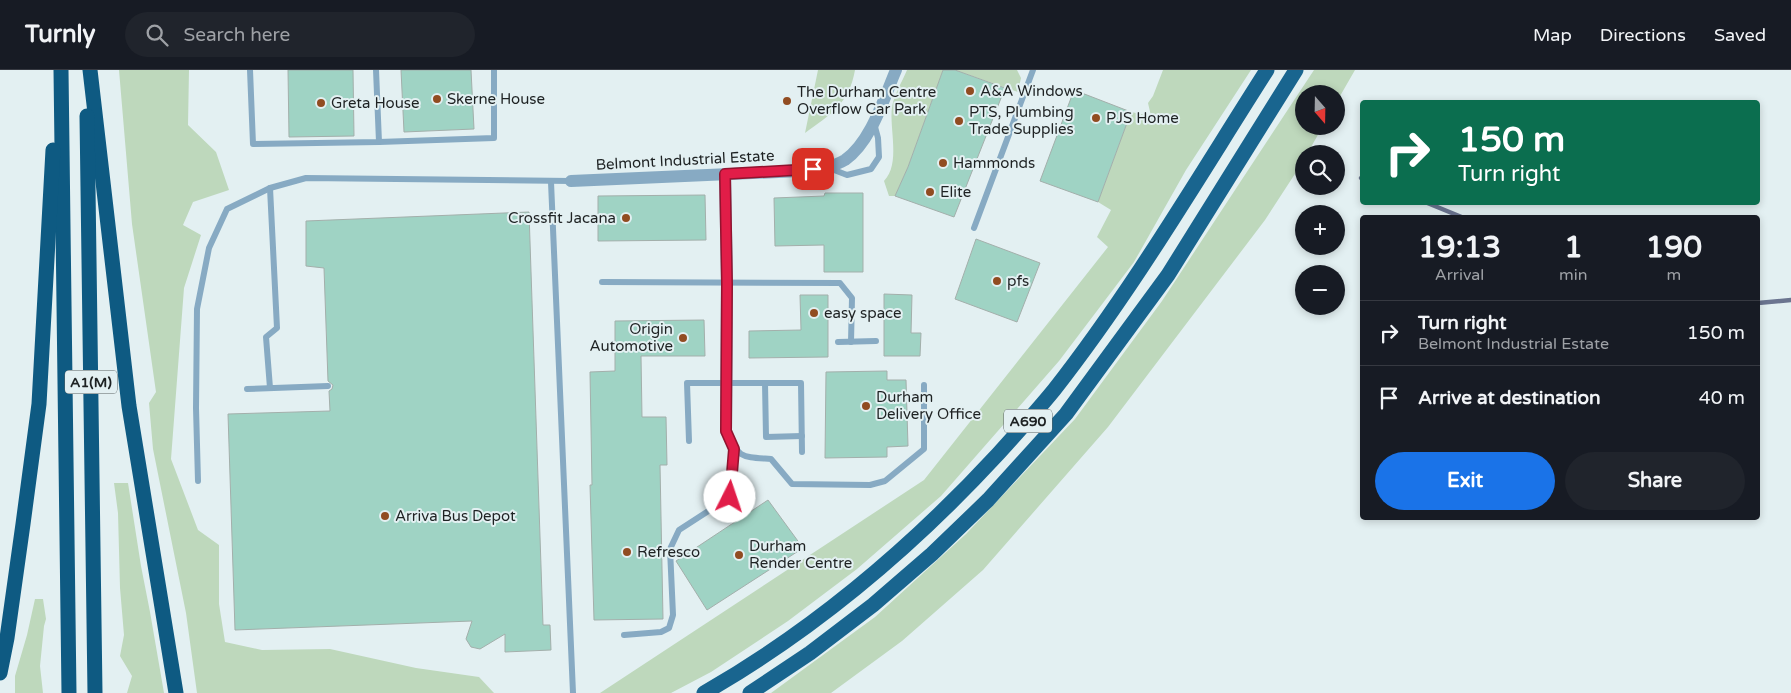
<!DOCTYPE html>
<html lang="en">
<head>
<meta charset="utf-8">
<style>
  body { margin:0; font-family:"Varela Round",sans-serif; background:#20242c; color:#f1f3f6; height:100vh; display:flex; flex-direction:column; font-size:19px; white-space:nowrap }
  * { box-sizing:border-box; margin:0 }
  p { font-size:16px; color:#9ea1a6 }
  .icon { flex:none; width:28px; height:28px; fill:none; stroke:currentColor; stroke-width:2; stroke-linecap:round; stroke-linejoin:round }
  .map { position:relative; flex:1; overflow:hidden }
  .details { position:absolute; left:1360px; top:145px; width:400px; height:305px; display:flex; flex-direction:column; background:#171b24; border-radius:5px; box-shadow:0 2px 8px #0003 }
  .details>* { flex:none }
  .top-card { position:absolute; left:1360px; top:30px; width:400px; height:105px; border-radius:5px; box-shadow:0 2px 8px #0003; background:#0b6e4f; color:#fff; overflow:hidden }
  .needle { width:32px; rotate:160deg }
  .controls { position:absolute; left:1295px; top:15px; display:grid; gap:10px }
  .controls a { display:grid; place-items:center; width:50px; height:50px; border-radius:50%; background:#171b24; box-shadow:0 2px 8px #0003; font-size:25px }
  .pin { position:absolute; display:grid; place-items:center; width:42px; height:42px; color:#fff; margin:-21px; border-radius:10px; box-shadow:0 2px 8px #0006 }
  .me { position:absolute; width:55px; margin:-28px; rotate:4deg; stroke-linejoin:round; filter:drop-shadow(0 0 4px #0008) }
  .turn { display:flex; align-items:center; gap:18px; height:105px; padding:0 15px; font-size:22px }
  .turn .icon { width:65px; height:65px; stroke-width:2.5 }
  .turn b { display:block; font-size:35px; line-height:42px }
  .eta { display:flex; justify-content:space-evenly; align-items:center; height:85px; text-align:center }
  .eta b { font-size:30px; font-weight:700; line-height:35px }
  .action { display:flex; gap:10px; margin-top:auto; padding:10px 15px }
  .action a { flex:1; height:58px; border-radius:30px; background:#1a73e8; color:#fff; font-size:20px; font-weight:700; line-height:58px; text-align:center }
  .action a+a { background:#20242c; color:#f1f3f6 }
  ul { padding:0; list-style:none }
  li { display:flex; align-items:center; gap:15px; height:65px; padding:0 15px; border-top:1px solid #363941 }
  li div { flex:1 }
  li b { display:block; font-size:19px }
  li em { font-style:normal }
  header { display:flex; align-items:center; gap:30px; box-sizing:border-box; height:70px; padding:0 25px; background:#171b24; border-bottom:1px solid #363941 }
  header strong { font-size:24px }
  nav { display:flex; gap:28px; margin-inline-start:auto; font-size:18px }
  .search { width:350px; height:45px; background:#20242c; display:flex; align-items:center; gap:12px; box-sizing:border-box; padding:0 18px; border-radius:28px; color:#9ea1a6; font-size:19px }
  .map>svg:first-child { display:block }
</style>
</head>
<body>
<header>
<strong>Turnly</strong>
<div class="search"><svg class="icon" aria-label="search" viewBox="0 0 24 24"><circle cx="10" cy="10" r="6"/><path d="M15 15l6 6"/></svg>Search here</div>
<nav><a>Map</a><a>Directions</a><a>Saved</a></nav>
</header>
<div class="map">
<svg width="1791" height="623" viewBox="0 0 1791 623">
  <rect width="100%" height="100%" fill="#e3f0f2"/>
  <!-- green -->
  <g fill="#bed8bc">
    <path d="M 119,0 L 189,0 L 188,55 L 216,82 L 229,120 L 193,132 L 183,155 L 201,165 L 184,218 L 171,389 L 198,460 L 219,475 L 219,534 L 225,572 L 262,580 L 330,579 L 416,598 L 479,607 L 494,623 L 197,623 L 186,543 L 153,379 L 149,333 L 156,322 L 132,154 Z"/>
    <path d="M 818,0 L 855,0 C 849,34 831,44 805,63 Z"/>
    <path d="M 907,0 L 943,0 L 908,97 L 895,126 L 889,126 L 884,111 C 901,94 889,59 892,37 C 894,25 902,12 907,0 Z"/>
    <path d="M 955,0 L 1017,0 L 1021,8 L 1018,22 Z"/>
    <path d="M 1163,0 L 1251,0 L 1186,100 L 1134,192 L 1059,291 L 941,426 L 857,499 L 788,551 L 711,602 L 671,623 L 600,623 L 924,410 L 1108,177 L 1097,167 L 1111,140 L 1098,132 L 1131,42 L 1151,46 L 1148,33 L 1153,26 Z"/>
    <path d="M 1314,0 L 1355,0 L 1336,33 L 1336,24 L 1304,24 L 1304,56 L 1323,56 L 1307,84 L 1304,84 L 1304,90 L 1265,150 L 1108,357 L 983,500 L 902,571 L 831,623 L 771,623 L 875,547 L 966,464 L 1075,349 L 1162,231 Z"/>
    <path d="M 114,413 L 128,413 L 141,496 L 150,542 L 164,623 L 127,623 L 132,606 L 120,586 L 124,565 L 120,518 L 118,443 Z"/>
    <path d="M 35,529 L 43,529 L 46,549 L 44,556 L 40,596 L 43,623 L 15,623 L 15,606 L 27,565 Z"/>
  </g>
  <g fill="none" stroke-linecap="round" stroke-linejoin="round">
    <!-- stream -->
    <g stroke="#6b7590" stroke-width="4.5">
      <path d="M 1361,108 L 1362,109"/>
      <path d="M 1425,132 L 1464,148"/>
      <path d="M 1758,233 L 1791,230"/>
    </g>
  </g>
  <!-- building -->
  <g fill="#9fd3c4" stroke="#a3afab">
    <path d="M 288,0 L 353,0 L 354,66 L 289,67 Z"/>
    <path d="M 401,0 L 471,0 L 474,59 L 404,62 Z"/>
    <path d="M 943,0 L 955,0 L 1005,18 L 954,147 L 895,126 L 908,97 Z"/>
    <path d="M 1074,20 L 1131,42 L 1098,132 L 1040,111 Z"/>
    <path d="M 825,123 L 863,123 L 863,202 L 824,202 L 824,175 L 775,176 L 774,128 L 824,126 Z"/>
    <path d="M 705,125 L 706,170 L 598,171 L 598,126 Z"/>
    <path d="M 529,142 L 543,555 L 550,555 L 551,580 L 505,582 L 505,564 L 480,579 L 471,577 L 466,569 L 472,551 L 235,560 L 228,344 L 330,341 L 329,321 L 332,319 L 333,315 L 328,311 L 324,198 L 306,196 L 306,151 Z"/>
    <path d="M 976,169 L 1040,193 L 1017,252 L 955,229 Z"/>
    <path d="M 884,224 L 912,225 L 911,263 L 921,263 L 920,286 L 884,286 Z"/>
    <path d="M 800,225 L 828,225 L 828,287 L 749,288 L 749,261 L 801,260 Z"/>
    <path d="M 704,250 L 705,286 L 641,286 L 642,347 L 666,347 L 667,395 L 660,395 L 663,549 L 594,550 L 590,415 L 592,415 L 590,302 L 615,301 L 615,251 Z"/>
    <path d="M 887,301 L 887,310 L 906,310 L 908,376 L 887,377 L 887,387 L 825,388 L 826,302 Z"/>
    <path d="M 768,430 L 803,478 L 707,540 L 676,491 Z"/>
  </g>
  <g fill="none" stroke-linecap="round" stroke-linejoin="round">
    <!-- service -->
    <g stroke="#87aac3" stroke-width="6">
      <path d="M 250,0 L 253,74 L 379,72 L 376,0"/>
      <path d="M 379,72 L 494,68 L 494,0"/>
      <path d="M 829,98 L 847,105 L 871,99 L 879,87 L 878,68 L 874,53"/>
      <path d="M 551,112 L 573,623"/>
      <path d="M 974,158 L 1033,0"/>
      <path d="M 602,212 L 840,213 L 852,228 L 851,272"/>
      <path d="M 838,272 L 876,271"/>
      <path d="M 765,313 L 766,367 L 802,366"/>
      <path d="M 270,318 L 266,267 L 277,258 L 270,118"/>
      <path d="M 247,319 L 328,316"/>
      <path d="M 726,361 C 738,389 743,387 771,389 L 792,414 L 870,415 L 885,411 L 924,379 L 924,315"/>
      <path d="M 689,371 L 687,313 L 801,313 L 802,382"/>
      <path d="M 198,411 L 196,338 L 197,239 L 209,178 L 227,139 L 270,118 L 306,108 L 571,111"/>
      <path d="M 624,565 L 661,562 L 669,558 L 673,545 L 670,479 L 679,460 L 730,427 L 734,379"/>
    </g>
    <!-- minor -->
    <g stroke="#87aac3" stroke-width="12">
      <path d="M 725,105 L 727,214 L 726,361"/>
      <path d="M 571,111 L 800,101 C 814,99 832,98 845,90 C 871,72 884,28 896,0"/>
    </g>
    <!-- trunk -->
    <g stroke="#19658f" stroke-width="15">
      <path d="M 704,623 C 814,560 912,477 998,384 C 1017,363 1036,342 1054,320 C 1133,219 1198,108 1267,0"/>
      <path d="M 750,623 L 810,583 L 873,535 L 932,484 L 988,430 L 1066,344 L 1168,205 L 1296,0"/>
    </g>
    <!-- motorway -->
    <g stroke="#0e5a82" stroke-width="15">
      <path d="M 61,0 L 69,623"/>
      <path d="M 90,0 L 129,336 L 176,623"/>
      <path d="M 87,46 L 95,623"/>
      <path d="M 0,603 L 7,568 L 23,454 L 39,334 L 53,80"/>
    </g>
  </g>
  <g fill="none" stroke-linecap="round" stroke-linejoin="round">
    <defs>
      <path id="route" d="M 730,427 L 734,379 L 726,361 L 727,214 L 725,104 L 813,99"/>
    </defs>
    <!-- route casing -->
    <use href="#route" stroke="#92132f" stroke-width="12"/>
    <!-- route -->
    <use href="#route" stroke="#e11d48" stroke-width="9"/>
  </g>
  <!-- markers -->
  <g fill="#914c21" stroke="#e3f0f2" stroke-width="2">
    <circle cx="970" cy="21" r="5"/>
    <circle cx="437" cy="29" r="5"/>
    <circle cx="787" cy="31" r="5"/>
    <circle cx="321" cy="33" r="5"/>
    <circle cx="1096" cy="48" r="5"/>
    <circle cx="959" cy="51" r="5"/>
    <circle cx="943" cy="93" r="5"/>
    <circle cx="930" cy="122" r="5"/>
    <circle cx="626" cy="148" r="5"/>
    <circle cx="997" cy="211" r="5"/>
    <circle cx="814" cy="243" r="5"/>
    <circle cx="683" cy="268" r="5"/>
    <circle cx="866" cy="336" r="5"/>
    <circle cx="385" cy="446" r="5"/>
    <circle cx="627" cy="482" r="5"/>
    <circle cx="739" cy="485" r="5"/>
  </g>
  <g text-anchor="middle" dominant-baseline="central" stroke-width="4" stroke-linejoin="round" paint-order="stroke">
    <!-- shield labels -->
    <g fill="#e3f0f2" stroke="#596061" stroke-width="1">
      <rect x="65" y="300.5" width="52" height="23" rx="4"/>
      <rect x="1004" y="339.5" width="48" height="23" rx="4"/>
    </g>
    <g font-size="14" font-weight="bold" fill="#1e2223">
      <text x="91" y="312">A1(M)</text>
      <text x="1028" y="351">A690</text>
    </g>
    <!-- poi labels -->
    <g font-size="15" fill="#1e2223" stroke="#e3f0f2" text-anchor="start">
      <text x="980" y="21">A&amp;A Windows</text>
      <text x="797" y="22">The Durham Centre<tspan x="797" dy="17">Overflow Car Park</tspan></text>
      <text x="447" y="29">Skerne House</text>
      <text x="331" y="33">Greta House</text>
      <text x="969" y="42">PTS, Plumbing<tspan x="969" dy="17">Trade Supplies</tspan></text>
      <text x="1106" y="48">PJS Home</text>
      <text x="953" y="93">Hammonds</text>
      <text x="940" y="122">Elite</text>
      <text x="616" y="148" text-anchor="end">Crossfit Jacana</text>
      <text x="1007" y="211">pfs</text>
      <text x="824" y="243">easy space</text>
      <text x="673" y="259" text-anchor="end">Origin<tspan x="673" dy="17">Automotive</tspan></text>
      <text x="876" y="327">Durham<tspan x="876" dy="17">Delivery Office</tspan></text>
      <text x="395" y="446">Arriva Bus Depot</text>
      <text x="749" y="476">Durham<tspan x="749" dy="17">Render Centre</tspan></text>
      <text x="637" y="482">Refresco</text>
    </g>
    <!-- street labels -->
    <g font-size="15" fill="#1e2223" stroke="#e3f0f2">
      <text transform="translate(685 90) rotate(-3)">Belmont Industrial Estate</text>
    </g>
  </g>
</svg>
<div class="controls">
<a><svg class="needle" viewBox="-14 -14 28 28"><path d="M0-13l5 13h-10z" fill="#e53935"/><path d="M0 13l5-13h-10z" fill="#9ea1a6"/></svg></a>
<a><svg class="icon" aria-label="search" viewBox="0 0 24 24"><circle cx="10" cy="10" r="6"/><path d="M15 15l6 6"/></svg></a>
<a>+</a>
<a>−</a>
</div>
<div class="pin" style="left:813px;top:99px;background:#d93025"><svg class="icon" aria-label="arrive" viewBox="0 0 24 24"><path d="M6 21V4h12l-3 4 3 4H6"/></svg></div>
<svg class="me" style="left:730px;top:427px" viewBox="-20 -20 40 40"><circle r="19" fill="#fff"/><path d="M0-13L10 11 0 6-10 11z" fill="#e11d48"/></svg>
<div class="top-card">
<div class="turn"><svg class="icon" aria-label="right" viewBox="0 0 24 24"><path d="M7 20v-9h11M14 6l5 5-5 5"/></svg><div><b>150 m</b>Turn right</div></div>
</div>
<section class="details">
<div class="eta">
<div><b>19:13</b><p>Arrival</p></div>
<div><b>1</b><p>min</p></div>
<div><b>190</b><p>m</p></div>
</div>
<ul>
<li><svg class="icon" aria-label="right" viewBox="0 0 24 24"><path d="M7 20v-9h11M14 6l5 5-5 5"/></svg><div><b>Turn right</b><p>Belmont Industrial Estate</p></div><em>150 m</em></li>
<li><svg class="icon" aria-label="arrive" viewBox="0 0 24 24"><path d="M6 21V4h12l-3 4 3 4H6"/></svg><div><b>Arrive at destination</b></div><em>40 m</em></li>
</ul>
<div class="action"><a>Exit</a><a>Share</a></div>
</section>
</div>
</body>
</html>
